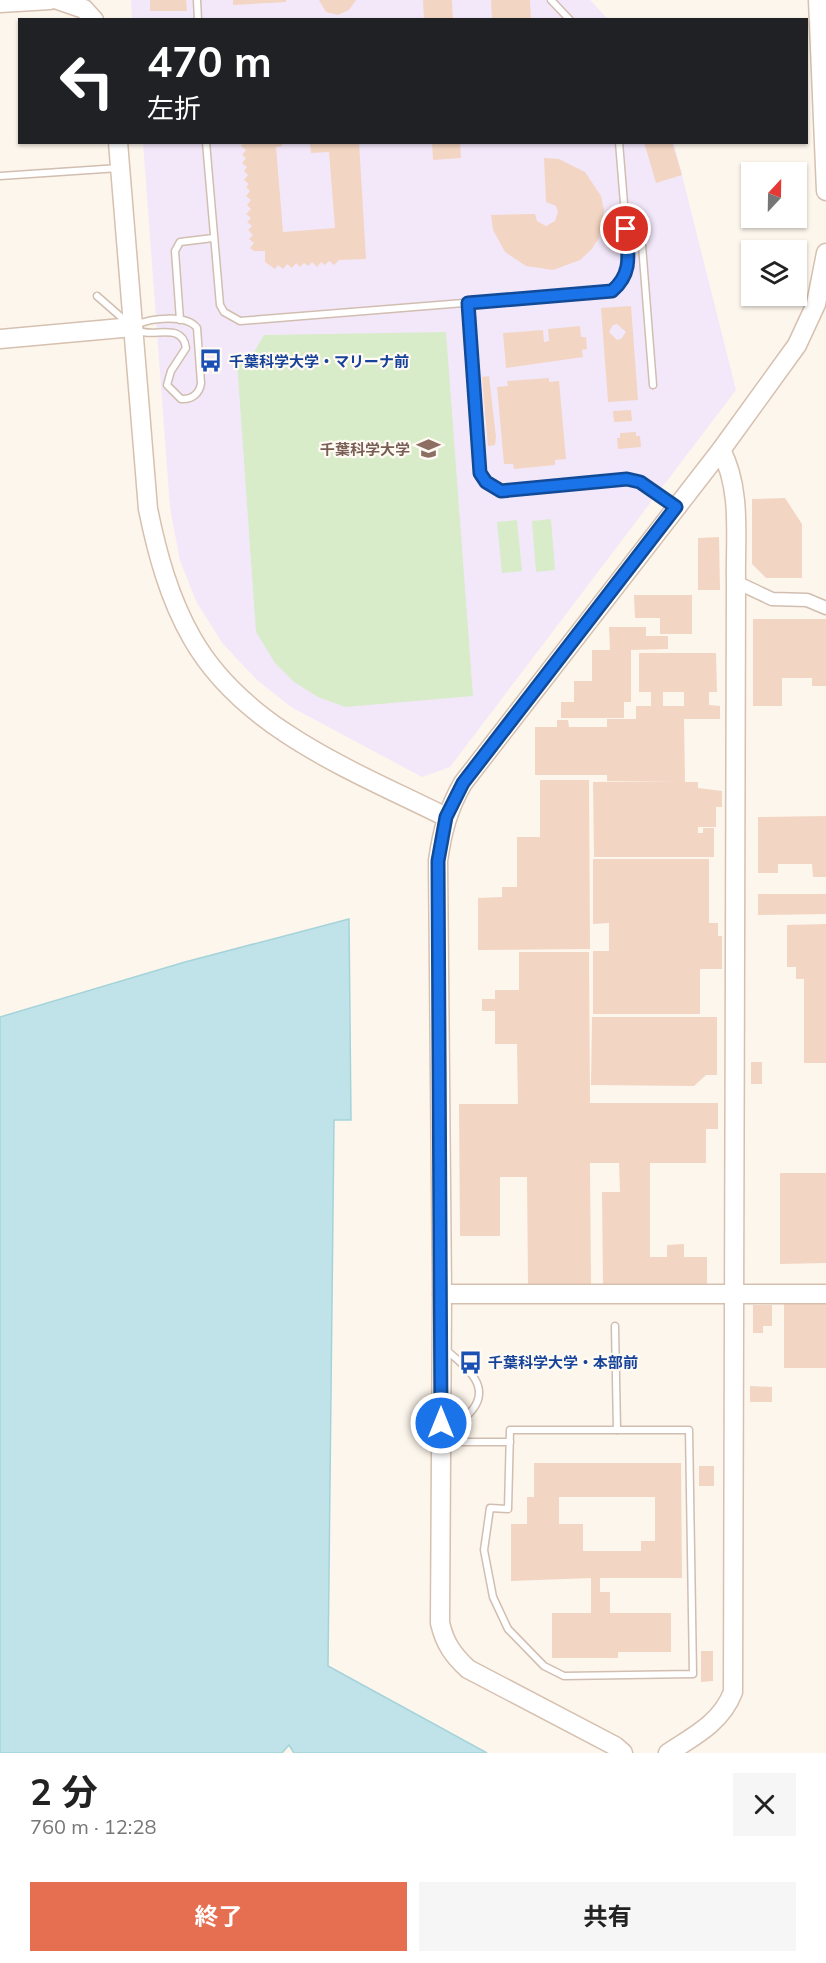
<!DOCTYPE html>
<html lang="ja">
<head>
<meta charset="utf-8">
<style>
  body { margin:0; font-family:Mulish,"Noto Sans JP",sans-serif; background:#f6f6f6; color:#222; height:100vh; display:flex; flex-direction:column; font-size:22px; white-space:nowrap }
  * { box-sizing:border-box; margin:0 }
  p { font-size:20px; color:#767676 }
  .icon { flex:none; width:33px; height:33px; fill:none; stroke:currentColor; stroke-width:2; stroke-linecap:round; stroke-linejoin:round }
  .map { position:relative; height:1753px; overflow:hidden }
  .side { display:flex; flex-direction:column; background:#fff; flex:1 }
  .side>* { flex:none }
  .guide { position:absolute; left:18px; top:18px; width:790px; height:126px; border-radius:0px; box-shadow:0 2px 4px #0004; background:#202124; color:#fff; overflow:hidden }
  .needle { width:39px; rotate:22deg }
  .buttons { position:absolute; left:741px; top:162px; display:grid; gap:12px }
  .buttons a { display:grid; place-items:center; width:66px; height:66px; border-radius:0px; background:#fff; box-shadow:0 2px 4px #0004; font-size:30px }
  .pin { position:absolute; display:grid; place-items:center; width:51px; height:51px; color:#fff; margin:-26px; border:3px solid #fff; border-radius:50%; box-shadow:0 2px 6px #0007 }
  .me { position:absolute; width:66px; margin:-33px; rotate:0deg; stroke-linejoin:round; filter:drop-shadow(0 0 4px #0008) }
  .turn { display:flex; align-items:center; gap:21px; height:126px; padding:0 30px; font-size:27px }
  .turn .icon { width:78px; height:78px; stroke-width:2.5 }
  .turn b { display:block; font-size:42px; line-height:51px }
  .round { display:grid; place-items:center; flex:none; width:63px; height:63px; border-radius:0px; background:#f6f6f6 }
  .overview { display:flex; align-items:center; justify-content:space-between; height:102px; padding:0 30px }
  h1 { font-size:36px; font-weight:700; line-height:45px }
  .cta { display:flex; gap:12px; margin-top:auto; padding:12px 30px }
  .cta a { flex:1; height:69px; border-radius:0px; background:#e76f51; color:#fff; font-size:24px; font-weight:700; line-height:69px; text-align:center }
  .cta a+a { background:#f6f6f6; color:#222 }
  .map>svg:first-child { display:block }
</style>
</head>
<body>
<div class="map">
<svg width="826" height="1753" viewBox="0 0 826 1753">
  <rect width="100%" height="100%" fill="#fdf6ec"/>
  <!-- education -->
  <g fill="#f3e8fa">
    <path d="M 131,0 L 590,0 L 608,19 L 132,20 Z"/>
    <path d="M 143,143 L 674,143 L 736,390 L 450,767 L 422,777 L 291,707 L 257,680 L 223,644 L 197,603 L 180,561 L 170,508 Z"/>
  </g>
  <!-- green -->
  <g fill="#d8ecc9">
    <path d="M 446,332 L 473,696 L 345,707 L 318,697 L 294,682 L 275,663 L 256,632 L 237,362 L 254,352 L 264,335 Z"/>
    <path d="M 551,519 L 555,570 L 536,572 L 532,521 Z"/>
    <path d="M 517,520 L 522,571 L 502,573 L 497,522 Z"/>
  </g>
  <!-- water -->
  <path fill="#bfe3e8" stroke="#a5d3da" stroke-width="1.5" d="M 349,919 L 351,1120 L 334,1120 L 328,1666 L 487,1753 L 294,1753 L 289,1745 L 282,1753 L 0,1753 L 0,1017 L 185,962 Z"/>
  <!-- building -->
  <g fill="#f3d5c3" fill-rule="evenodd">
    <path d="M 150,0 L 186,0 L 187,11 L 150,11 Z"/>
    <path d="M 233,0 L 286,0 L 286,2 L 233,5 Z"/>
    <path d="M 319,0 L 356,0 L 349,10 L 338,15 L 326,12 Z"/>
    <path d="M 423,0 L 452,0 L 453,20 L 424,20 Z"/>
    <path d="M 491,0 L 530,0 L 531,20 L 492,20 Z"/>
    <path d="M 244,142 L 282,142 L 282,146 L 276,147 L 283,232 L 335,228 L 329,152 L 311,153 L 310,142 L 359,142 L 366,259 L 339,260 L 334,265 L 329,261 L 325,265 L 321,262 L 317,267 L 312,262 L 308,266 L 304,263 L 300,267 L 296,263 L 292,268 L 287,264 L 283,269 L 278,265 L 275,269 L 265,262 L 265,251 L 254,251 L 250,248 L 254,243 L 249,239 L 253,235 L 248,230 L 252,226 L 247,222 L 251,218 L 246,214 L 251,209 L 247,205 L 251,200 L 246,196 L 250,191 L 246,187 L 249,184 L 244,180 L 248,175 L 244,171 L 247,167 L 242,163 L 246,158 L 242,155 L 246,150 L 241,146 Z"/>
    <path d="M 432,142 L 460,142 L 461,158 L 433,160 Z"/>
    <path d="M 644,142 L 672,142 L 682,175 L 656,183 Z"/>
    <path d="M 544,158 L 559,159 L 585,172 L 601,196 L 604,210 L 599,238 L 591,250 L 580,260 L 553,270 L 526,266 L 505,252 L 493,230 L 491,215 L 535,214 L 537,221 L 546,226 L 555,221 L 558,212 L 556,206 L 546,202 Z"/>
    <path d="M 631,306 L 638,400 L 608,402 L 601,308 ZM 617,324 L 626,332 L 621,339 L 617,340 L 609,332 L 613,325 Z"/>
    <path d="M 580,326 L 581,337 L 586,337 L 587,349 L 582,350 L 583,357 L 506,368 L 503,333 L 543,330 L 544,342 L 549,341 L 548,329 Z"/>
    <path d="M 489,376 L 496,437 L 495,445 L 488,446 L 482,377 Z"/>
    <path d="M 549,378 L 549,382 L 559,381 L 566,459 L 555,460 L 555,465 L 514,469 L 513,464 L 504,464 L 497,387 L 508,386 L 507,381 Z"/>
    <path d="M 631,410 L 632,421 L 614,422 L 613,411 Z"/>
    <path d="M 636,432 L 636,436 L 640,436 L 641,447 L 618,449 L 617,438 L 620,438 L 620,433 Z"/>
    <path d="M 785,498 L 802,524 L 802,578 L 766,578 L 752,564 L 752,499 Z"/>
    <path d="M 719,537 L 720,590 L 698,590 L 698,538 Z"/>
    <path d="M 634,595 L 692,595 L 692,634 L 660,634 L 660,618 L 635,618 Z"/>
    <path d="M 753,619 L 826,619 L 826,686 L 812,686 L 812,678 L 782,678 L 782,706 L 753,706 Z"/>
    <path d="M 609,627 L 646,627 L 646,636 L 668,636 L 668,649 L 631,650 L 631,702 L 624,702 L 624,718 L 561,718 L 561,702 L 574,702 L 574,681 L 592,681 L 592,650 L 610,650 Z"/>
    <path d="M 639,653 L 716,653 L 717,692 L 709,692 L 709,705 L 720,706 L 720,719 L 684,719 L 685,782 L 698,782 L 698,788 L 722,791 L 722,807 L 716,807 L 716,827 L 698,827 L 698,833 L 703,833 L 703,828 L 714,828 L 714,857 L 594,857 L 593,782 L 678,781 L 607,781 L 607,775 L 535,775 L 535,727 L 557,727 L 557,720 L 568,720 L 569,727 L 607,727 L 607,719 L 636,719 L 636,706 L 651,706 L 651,692 L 639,692 ZM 663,692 L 684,692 L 684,706 L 663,706 Z"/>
    <path d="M 540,780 L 589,780 L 590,949 L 478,950 L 478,898 L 502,897 L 502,887 L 517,887 L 517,837 L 540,837 Z"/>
    <path d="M 826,816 L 826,877 L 813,877 L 812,864 L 778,864 L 778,873 L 758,873 L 758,817 Z"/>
    <path d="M 593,859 L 709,859 L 709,923 L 718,923 L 718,936 L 722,936 L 722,969 L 700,969 L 700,1014 L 593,1014 L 593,951 L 609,951 L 609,923 L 593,924 Z"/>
    <path d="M 758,894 L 826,894 L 826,914 L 758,915 Z"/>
    <path d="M 826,924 L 826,1063 L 804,1063 L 804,979 L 796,979 L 796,967 L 787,967 L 787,925 Z"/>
    <path d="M 519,952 L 589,952 L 590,1103 L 718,1103 L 718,1129 L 706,1129 L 706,1163 L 650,1163 L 650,1257 L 667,1257 L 667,1245 L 684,1244 L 684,1257 L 707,1257 L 707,1285 L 603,1285 L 602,1192 L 620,1192 L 619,1163 L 590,1163 L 591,1284 L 528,1284 L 527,1177 L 500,1177 L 500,1236 L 460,1236 L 459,1104 L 518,1104 L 517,1044 L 495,1044 L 495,1011 L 482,1011 L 482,999 L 495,999 L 495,990 L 519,990 Z"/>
    <path d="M 592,1017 L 717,1017 L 717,1075 L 706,1075 L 694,1086 L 591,1085 Z"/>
    <rect x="751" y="1062" width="11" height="22"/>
    <path d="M 780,1173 L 826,1173 L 826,1263 L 780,1264 Z"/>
    <rect x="784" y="1304" width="42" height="64"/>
    <path d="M 753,1305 L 772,1305 L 772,1326 L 763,1326 L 763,1333 L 753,1333 Z"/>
    <path d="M 750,1386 L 772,1387 L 772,1402 L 750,1402 Z"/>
    <path d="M 534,1463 L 681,1463 L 682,1578 L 600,1578 L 600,1592 L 610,1592 L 610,1613 L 671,1613 L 671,1652 L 618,1652 L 618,1658 L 552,1658 L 552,1613 L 591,1613 L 591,1578 L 511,1581 L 511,1524 L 527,1524 L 527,1497 L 534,1497 ZM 559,1497 L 655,1497 L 655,1541 L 641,1541 L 641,1551 L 583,1551 L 583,1524 L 559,1524 Z"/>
    <rect x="699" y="1466" width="15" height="20"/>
    <path d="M 701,1651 L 713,1651 L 713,1681 L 701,1682 Z"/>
  </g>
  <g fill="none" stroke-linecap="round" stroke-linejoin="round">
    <defs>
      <g id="lane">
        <path d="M 197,0 L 198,20"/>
        <path d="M 551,0 L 570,20"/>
        <path d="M 206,142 L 220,305 L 224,312 L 240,321 L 612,291 L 621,283 L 629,265 L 619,142"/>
        <path d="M 0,176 L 119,168"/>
        <path d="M 642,245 L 653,385"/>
        <path d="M 97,296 L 129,324"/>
        <path d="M 468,303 L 480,473 L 486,481 L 501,491 L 628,479 L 640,482 L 674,506"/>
        <path d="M 180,320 L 175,251 L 180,242 L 213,238"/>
        <path d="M 136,325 C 151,318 186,314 197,328 L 201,383 C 200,393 192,400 181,399 L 167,385 L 171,371 L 186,348 C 182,321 153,339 137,330"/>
        <path d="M 615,1326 L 617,1430"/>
        <path d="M 444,1421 C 457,1421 465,1420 473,1409 C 492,1384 462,1364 445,1349"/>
        <path d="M 510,1430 L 689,1430 L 693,1674 L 564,1676 L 544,1666 L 508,1629 L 493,1597 L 484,1550 L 490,1508 L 508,1509 Z"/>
        <path d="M 442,1442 L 510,1442"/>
      </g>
      <path id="street" d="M 736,582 L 772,599 L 807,600 L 826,608"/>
      <g id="secondary">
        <path d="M 58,0 L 84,9 L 94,20"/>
        <path d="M 818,0 L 826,191"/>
        <path d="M 0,3 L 50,0"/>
        <path d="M 118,142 L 148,509 C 157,553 169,598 192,638 C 244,730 356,772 446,817"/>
        <path d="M 0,339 L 133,327"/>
        <path d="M 442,1294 L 826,1294"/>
        <path d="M 623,1753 L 615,1746 L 468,1669 C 453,1655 445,1644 440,1623 L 442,1294 L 438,861 C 442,832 448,809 463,783 L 721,450 L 797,345 L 816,304 L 826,253"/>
        <path d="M 668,1753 C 694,1736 721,1723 733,1692 L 736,582 C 735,538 742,490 721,450"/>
      </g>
    </defs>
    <!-- lane casing -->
    <use href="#lane" stroke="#d1beb0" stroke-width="9"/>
    <!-- street casing -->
    <use href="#street" stroke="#d1beb0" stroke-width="15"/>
    <!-- secondary casing -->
    <use href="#secondary" stroke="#d6c0b0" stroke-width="21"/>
    <!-- lane -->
    <use href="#lane" stroke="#fff" stroke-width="6"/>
    <!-- street -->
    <use href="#street" stroke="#fff" stroke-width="12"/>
    <!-- secondary -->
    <use href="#secondary" stroke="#fff" stroke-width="18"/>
  </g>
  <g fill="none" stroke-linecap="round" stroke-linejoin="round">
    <defs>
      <path id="route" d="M 441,1423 L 438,861 L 446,817 L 463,783 L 676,507 L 640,482 L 627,479 L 501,491 L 486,482 L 480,473 L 468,303 L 612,291 C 633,273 628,254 626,229"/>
    </defs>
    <!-- route casing -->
    <use href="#route" stroke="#114b97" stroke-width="15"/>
    <!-- route -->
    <use href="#route" stroke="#1a73e8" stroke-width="10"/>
  </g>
  <!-- icons -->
  <defs>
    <symbol id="bus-bare" viewBox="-9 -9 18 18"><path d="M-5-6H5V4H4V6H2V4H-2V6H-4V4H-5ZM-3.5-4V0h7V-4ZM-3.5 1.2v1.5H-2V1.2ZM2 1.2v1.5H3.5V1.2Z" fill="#1a4fb4" stroke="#fffaf3" stroke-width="2.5" paint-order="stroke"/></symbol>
    <symbol id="university-bare" viewBox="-9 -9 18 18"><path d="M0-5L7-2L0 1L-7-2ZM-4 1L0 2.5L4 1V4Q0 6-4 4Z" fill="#8d6e63" stroke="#fffaf3" stroke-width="2.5" paint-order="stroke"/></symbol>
  </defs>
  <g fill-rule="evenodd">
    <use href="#bus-bare" x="194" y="344" width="33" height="33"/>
    <use href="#university-bare" x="412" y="432" width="33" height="33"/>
    <use href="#bus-bare" x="454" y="1346" width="33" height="33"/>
  </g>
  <g text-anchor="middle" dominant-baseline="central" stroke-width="4.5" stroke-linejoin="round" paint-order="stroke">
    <!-- transit labels -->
    <g font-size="15" font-weight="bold" fill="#164399" stroke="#fffaf3" text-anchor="start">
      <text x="229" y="361">千葉科学大学・マリーナ前</text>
      <text x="488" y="1362">千葉科学大学・本部前</text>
    </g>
    <!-- education labels -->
    <g font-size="15" font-weight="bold" fill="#785e54" stroke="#fffaf3" text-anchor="end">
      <text x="410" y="449">千葉科学大学</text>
    </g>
  </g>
</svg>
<div class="buttons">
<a><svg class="needle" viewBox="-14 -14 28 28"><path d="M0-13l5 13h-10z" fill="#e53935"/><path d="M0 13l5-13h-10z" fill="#767676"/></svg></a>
<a><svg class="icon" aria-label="layers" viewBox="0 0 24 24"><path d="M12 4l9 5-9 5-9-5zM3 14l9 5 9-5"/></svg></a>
</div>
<div class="pin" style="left:626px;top:229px;background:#d93025"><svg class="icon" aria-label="arrive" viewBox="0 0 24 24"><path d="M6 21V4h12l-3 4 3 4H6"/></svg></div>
<svg class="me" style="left:441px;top:1423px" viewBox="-20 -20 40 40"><circle r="17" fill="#1a73e8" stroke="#fff" stroke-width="3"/><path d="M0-11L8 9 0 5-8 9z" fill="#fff"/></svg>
<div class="guide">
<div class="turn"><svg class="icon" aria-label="left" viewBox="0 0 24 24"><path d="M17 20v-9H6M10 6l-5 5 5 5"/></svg><div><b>470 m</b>左折</div></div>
</div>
</div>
<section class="side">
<div class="overview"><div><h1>2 分</h1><p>760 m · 12:28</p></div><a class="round"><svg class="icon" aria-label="close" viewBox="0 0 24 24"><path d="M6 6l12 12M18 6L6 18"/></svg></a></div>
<div class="cta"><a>終了</a><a>共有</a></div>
</section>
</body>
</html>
